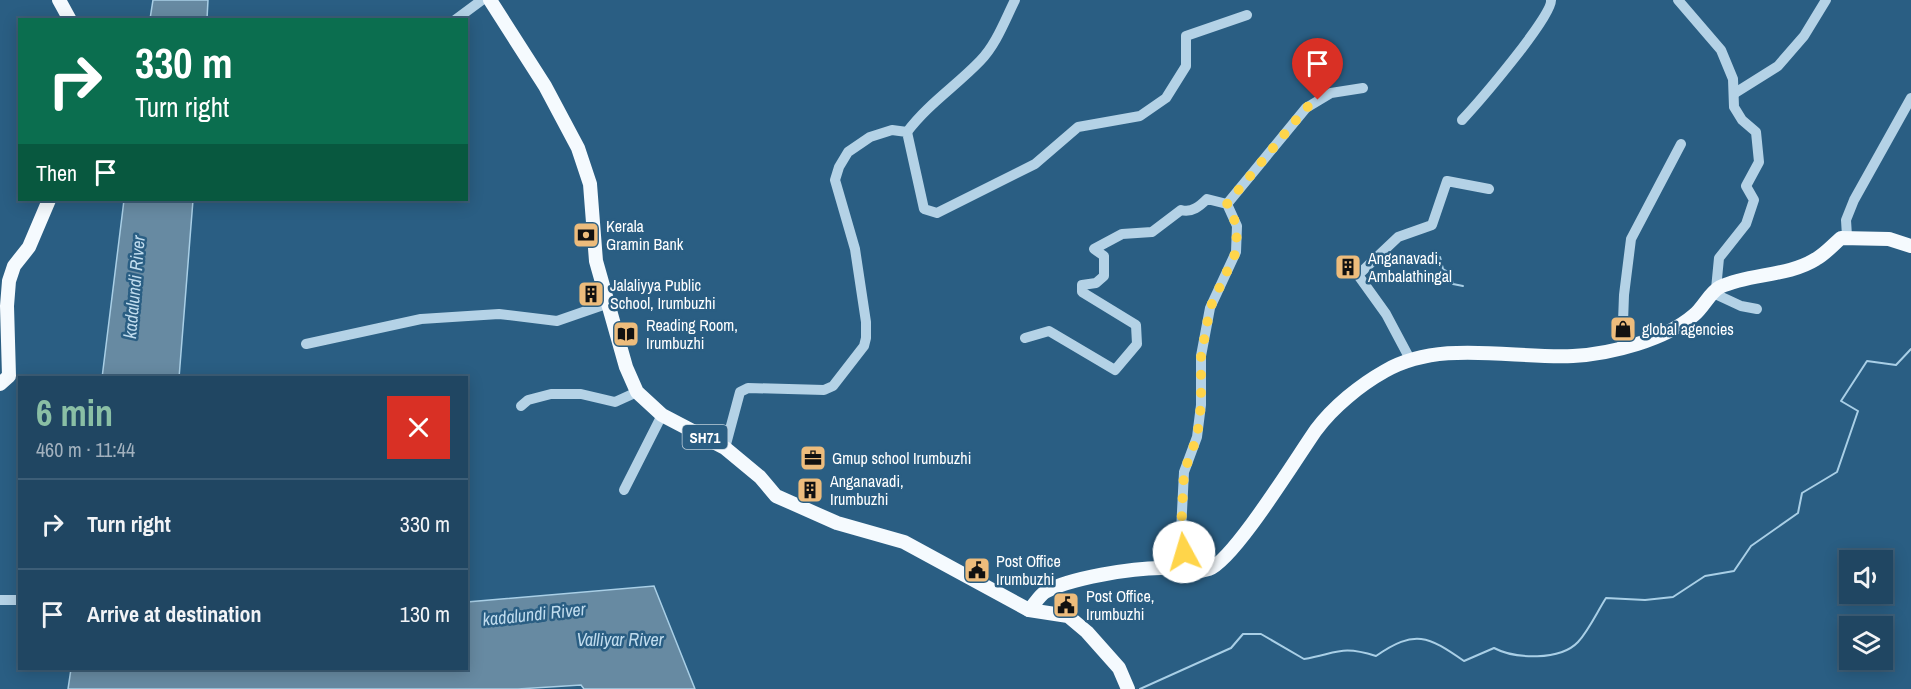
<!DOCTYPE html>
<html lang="en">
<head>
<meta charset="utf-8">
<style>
  body { margin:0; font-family:"Archivo Narrow",sans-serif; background:#2d506b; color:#f1f3f6; height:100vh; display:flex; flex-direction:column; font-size:22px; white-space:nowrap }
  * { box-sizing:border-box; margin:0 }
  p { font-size:20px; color:#a2b1be }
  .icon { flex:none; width:33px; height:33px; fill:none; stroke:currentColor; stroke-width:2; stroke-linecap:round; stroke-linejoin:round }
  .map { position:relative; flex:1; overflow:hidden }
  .details { position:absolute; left:18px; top:376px; width:450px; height:294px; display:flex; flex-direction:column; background:#204662; border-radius:0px; box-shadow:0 3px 15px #0003,0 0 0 2px #3d5e77 }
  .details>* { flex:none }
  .top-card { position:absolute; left:18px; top:18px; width:450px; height:183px; border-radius:0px; box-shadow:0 3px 15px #0003,0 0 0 2px #3d5e77; background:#0b6e4f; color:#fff; overflow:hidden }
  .tools { position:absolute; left:1839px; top:550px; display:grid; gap:12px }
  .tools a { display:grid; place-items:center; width:54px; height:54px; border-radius:0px; background:#204662; box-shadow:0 3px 15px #0003,0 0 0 2px #3d5e77; font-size:30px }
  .pin { position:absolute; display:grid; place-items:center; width:51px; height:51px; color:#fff; margin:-62px -26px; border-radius:50% 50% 50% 0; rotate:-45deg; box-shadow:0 0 6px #0007 }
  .pin .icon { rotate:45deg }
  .me { position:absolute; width:66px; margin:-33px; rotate:354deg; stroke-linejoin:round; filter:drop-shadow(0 0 4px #0008) }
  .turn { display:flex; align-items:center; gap:21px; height:126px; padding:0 18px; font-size:27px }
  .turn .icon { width:78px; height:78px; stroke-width:2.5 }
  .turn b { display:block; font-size:42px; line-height:51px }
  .then { display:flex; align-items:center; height:57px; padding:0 18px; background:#0003; gap:12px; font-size:22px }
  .round { display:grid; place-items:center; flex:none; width:63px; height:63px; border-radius:0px; background:#2d506b }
  .headline { display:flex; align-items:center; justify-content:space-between; height:102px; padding:0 18px }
  h1 { font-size:36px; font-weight:800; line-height:45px; color:#8abfa5 }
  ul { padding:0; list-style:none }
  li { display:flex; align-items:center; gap:18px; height:90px; padding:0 18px; border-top:2px solid #3d5e77 }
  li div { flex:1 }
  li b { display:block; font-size:22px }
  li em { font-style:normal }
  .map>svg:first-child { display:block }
</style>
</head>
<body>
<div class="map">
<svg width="1911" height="689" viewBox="0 0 1911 689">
  <rect width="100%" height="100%" fill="#2a5e83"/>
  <!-- water -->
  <g fill="#678aa2" stroke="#a9cfe6" stroke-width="1.5">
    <path d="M 153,0 L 208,0 L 207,19 L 150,19 Z"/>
    <path d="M 124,200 L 193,200 L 179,378 L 102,378 Z"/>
    <path d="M 654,586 L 695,689 L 584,689 L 581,685 L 518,689 L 68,689 L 71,669 L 466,669 L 467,602 Z"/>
  </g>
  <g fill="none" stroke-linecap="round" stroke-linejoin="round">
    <!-- stream -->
    <g stroke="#a9cfe6" stroke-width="2">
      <path d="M 1440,257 L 1443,269 L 1450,273 L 1453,284 L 1463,286"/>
      <path d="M 1140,689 L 1231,648 L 1243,634 L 1261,634 L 1304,659 C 1338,653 1341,645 1376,656 C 1415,629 1428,636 1464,661 L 1494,648 C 1515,659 1560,661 1578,642 C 1589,630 1597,612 1606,598 L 1645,600 L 1673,597 L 1705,576 L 1734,571 L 1751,546 L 1798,513 L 1802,493 L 1837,472 L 1858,411 L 1841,401 L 1867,361 L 1896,365 L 1911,349"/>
    </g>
    <!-- minor -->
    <g stroke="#b4d2e6" stroke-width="10">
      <path d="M 1678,0 L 1721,50 L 1733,79 L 1734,107 L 1742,120 L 1756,132 L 1759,162 L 1746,186 L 1754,200 L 1746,224 L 1719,258 L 1716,289"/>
      <path d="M 455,20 L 482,0"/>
      <path d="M 1735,93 L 1778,66 L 1804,36 L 1826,0"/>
      <path d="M 1462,120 C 1477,104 1553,16 1551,0"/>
      <path d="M 907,132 C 928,104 956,86 980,61 C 996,45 1005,20 1015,0"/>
      <path d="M 1227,204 L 1306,108 L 1331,93 L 1363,88"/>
      <path d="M 1847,236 L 1846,220 L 1854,200 L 1911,98"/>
      <path d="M 1713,293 L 1741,306 L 1757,309"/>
      <path d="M 1025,338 L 1049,331 L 1115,370 L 1137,344 L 1136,325 L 1082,292 L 1082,285 L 1096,283 L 1104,276 L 1104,256 L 1094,249 L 1122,234 L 1152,232 L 1181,210 C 1192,213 1200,206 1207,199 L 1227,204 L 1237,226 L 1236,252 L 1210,308 L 1201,356 L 1201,405 L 1197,437 L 1184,472 L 1181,531 L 1187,573"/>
      <path d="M 306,344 L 421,319 L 499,314 L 557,321 L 609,303"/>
      <path d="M 1622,349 L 1624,295 L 1631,239 L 1681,144"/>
      <path d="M 1411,361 L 1386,314 L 1358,275 L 1398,237 L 1432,225 L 1447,181 L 1489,189"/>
      <path d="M 521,406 L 528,400 L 551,394 L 581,394 L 615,402 L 637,392"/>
      <path d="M 725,448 L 740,392 L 748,388 L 824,390 L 833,386 L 864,346 L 866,338 L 866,322 L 855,249 L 835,180 L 839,167 L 848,152 L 870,137 L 892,130 L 907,132 L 924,209 L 937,213 L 1035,164 L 1078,127 L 1140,116 L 1166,98 L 1186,66 L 1186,36 L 1247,15"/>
      <path d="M 624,490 L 662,415"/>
      <path d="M 0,600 L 20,600"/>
    </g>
    <!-- major -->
    <g stroke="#f5fafe" stroke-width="14">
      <path d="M 59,0 L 70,20"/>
      <path d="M 490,0 L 545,86 L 578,148 L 590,184 L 596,261 L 626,367 L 637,392 L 662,415 L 725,448 L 760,477 L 776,496 L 837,523 L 904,542 L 1029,610 L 1068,616 L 1087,632 L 1119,668 L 1128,689"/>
      <path d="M 0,384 L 9,376 L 7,306 L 9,281 L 14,266 L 29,247 L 49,200"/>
      <path d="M 1029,610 C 1034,605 1039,596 1045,592 C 1069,578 1133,568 1161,568 C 1178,568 1192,575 1209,569 C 1234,560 1297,457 1316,430 C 1333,407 1360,385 1385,371 C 1441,339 1512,359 1573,356 C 1611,354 1665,340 1694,315 C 1703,308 1710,292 1720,287 C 1750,273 1787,277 1816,259 C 1825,254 1833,245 1841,238 L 1889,239 L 1911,246"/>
    </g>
  </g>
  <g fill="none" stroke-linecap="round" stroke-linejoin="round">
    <!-- route -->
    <path stroke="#ffd54a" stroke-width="10" stroke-dasharray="0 18" d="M 1184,552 L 1181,531 L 1184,472 L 1197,437 L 1201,405 L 1201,356 L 1210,308 L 1236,252 L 1237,226 L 1227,204 L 1306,108 L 1318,100"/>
  </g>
  <!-- icons -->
  <defs>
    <symbol id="bank-square" viewBox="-11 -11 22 22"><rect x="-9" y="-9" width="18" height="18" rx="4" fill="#edbc7c" stroke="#2a5e83"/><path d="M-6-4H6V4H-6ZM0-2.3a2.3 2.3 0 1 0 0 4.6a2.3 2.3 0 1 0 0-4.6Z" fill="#111"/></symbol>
    <symbol id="building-square" viewBox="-11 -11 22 22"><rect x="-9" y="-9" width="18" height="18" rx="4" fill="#edbc7c" stroke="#2a5e83"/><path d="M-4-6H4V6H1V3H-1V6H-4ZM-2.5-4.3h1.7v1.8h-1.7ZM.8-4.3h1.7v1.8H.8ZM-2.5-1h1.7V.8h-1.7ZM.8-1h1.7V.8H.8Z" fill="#111"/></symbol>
    <symbol id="shop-square" viewBox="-11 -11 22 22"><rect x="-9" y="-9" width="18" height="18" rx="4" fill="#edbc7c" stroke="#2a5e83"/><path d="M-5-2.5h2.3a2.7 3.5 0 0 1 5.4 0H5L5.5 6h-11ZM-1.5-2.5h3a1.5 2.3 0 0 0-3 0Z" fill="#111"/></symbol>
    <symbol id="library-square" viewBox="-11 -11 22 22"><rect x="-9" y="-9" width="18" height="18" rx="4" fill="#edbc7c" stroke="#2a5e83"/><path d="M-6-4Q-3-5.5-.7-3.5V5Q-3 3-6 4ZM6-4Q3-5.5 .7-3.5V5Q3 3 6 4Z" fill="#111"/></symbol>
    <symbol id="office-square" viewBox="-11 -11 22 22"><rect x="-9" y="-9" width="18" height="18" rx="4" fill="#edbc7c" stroke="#2a5e83"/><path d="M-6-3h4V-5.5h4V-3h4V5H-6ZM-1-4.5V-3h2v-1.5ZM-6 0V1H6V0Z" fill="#111"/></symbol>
    <symbol id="civic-square" viewBox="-11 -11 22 22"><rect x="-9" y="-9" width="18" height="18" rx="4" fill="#edbc7c" stroke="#2a5e83"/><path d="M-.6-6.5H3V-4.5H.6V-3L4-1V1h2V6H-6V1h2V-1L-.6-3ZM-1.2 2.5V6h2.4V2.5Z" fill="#111"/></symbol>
  </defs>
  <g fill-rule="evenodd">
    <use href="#bank-square" x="571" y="220" width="30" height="30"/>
    <use href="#building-square" x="1333" y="252" width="30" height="30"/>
    <use href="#building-square" x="576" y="279" width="30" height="30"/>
    <use href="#shop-square" x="1608" y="314" width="30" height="30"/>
    <use href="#library-square" x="611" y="319" width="30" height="30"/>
    <use href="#office-square" x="798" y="443" width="30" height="30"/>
    <use href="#building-square" x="795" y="475" width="30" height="30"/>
    <use href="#civic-square" x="962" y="555" width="30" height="30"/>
    <use href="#civic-square" x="1051" y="590" width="30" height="30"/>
  </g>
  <g text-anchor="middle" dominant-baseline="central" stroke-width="5" stroke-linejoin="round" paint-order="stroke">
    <!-- shield labels -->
    <rect fill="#2a5e83" stroke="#bfcfda" stroke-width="1.5" x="682.5" y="425" width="45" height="24" rx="4.5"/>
    <g font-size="15" font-weight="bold" fill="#fff">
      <text x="705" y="437">SH71</text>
    </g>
    <!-- poi labels -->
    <g font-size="16" fill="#fff" stroke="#2a5e83" text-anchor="start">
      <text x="606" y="226">Kerala<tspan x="606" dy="18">Gramin Bank</tspan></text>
      <text x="1368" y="258">Anganavadi,<tspan x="1368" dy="18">Ambalathingal</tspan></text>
      <text x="610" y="285">Jalaliyya Public<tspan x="610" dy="18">School, Irumbuzhi</tspan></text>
      <text x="646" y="325">Reading Room,<tspan x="646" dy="18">Irumbuzhi</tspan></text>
      <text x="1642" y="329">global agencies</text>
      <text x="832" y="458">Gmup school Irumbuzhi</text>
      <text x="830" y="481">Anganavadi,<tspan x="830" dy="18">Irumbuzhi</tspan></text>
      <text x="996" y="561">Post Office<tspan x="996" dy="18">Irumbuzhi</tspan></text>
      <text x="1086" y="596">Post Office,<tspan x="1086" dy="18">Irumbuzhi</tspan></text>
    </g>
    <!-- water labels -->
    <g font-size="18" font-style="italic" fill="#c0dcee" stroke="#2a5e83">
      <text transform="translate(134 287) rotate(-85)">kadalundi River</text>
      <text transform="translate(534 614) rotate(-6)">kadalundi River</text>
      <text x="620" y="639">Valliyar River</text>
    </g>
  </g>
</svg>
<div class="tools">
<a><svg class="icon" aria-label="sound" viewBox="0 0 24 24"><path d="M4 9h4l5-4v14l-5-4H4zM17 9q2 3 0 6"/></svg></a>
<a><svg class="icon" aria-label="layers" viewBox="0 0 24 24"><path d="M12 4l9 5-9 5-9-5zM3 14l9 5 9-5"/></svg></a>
</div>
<div class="pin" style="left:1318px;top:100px;background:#d93025"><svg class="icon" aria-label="arrive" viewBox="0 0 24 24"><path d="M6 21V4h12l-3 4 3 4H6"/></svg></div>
<svg class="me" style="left:1184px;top:552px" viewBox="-20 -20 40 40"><circle r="19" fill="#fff"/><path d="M0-13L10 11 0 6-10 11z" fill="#ffd54a"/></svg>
<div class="top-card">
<div class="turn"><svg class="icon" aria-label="right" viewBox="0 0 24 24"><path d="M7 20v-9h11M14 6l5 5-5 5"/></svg><div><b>330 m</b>Turn right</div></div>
<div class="then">Then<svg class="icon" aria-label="arrive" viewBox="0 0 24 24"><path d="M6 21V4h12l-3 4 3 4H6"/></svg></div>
</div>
<section class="details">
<div class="headline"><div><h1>6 min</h1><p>460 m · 11:44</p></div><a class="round" style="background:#d93025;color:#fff"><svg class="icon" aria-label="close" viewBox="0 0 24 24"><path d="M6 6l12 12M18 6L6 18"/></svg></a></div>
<ul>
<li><svg class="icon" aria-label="right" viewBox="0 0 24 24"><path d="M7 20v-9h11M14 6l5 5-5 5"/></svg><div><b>Turn right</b></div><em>330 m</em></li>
<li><svg class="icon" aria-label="arrive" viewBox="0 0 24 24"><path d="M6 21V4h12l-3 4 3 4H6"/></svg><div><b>Arrive at destination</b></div><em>130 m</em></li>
</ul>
</section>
</div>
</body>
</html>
